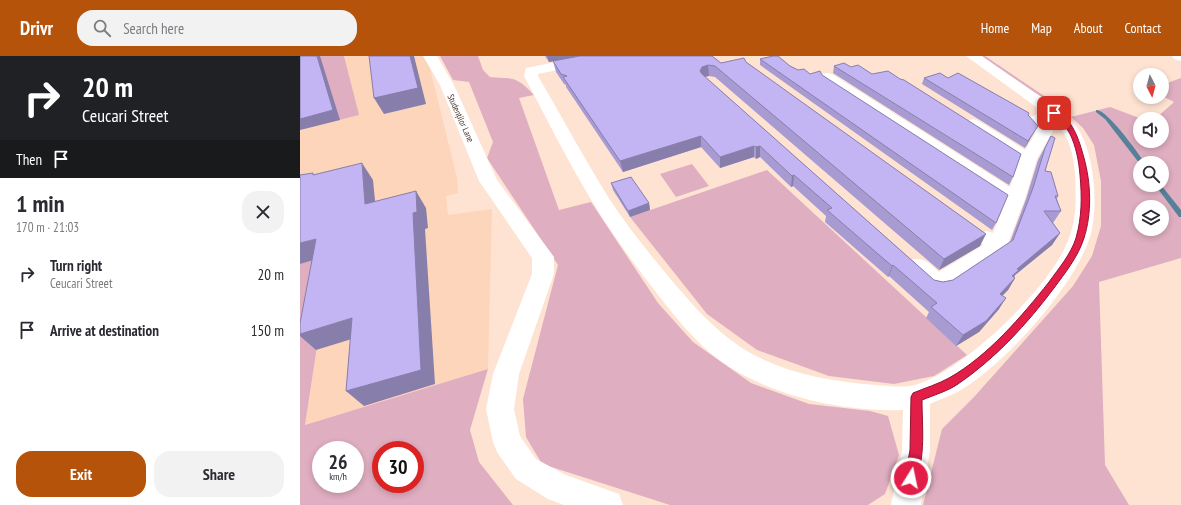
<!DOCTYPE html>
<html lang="en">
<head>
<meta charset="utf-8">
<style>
  body { margin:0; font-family:"PT Sans Narrow",sans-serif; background:#f2f2f3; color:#2b2b33; height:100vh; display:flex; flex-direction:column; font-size:15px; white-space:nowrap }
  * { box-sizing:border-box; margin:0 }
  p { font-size:13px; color:#7c7c81 }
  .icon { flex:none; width:22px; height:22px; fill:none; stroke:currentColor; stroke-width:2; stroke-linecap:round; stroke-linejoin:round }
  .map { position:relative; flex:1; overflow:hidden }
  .drawer { display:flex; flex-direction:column; background:#fff; width:300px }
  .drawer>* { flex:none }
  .hud { background:#202124; color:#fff; overflow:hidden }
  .needle { width:26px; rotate:174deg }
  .tools { position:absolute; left:833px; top:12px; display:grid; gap:8px }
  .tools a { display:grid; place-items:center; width:36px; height:36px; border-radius:50%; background:#fff; box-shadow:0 2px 6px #0003; font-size:20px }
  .speed { position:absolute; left:12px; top:385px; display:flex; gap:8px; font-size:20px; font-weight:700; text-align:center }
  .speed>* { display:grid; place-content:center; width:52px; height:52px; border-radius:50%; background:#fff; box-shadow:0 2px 6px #0003; line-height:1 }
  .speed small { font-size:10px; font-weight:400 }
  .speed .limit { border:6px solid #d22; background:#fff; color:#111 }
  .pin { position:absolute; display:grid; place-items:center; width:34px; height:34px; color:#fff; margin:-17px; border-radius:8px; box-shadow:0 2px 6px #0006 }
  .me { position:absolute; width:44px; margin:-22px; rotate:10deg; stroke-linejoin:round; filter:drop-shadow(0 0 3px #0008) }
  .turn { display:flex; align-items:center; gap:14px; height:84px; padding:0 16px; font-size:18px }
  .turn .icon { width:52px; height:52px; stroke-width:2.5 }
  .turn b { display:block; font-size:28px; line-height:34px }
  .then { display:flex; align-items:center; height:38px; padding:0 16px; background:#0003; gap:8px; font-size:15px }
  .round { display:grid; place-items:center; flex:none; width:42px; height:42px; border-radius:16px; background:#f2f2f3 }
  .summary { display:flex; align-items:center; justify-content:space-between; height:68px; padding:0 16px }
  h1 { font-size:24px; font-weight:600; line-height:30px }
  .cta { display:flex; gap:8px; margin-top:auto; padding:8px 16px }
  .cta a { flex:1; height:46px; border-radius:16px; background:#b45309; color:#fff; font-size:16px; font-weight:600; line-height:46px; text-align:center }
  .cta a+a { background:#f2f2f3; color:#2b2b33 }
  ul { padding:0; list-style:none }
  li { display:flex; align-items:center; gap:12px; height:56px; padding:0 16px }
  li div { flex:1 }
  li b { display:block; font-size:15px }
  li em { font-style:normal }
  header { display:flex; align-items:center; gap:24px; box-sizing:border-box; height:56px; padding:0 20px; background:#b45309; color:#fff }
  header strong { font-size:19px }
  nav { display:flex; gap:22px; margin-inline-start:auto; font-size:14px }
  .search { width:280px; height:36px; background:#f2f2f3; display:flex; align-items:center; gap:10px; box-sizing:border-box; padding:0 14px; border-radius:16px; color:#7c7c81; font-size:15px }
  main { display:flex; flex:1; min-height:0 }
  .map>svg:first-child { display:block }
</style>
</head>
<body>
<header>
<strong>Drivr</strong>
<div class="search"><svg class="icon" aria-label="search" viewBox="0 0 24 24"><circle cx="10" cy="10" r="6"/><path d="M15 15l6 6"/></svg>Search here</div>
<nav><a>Home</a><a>Map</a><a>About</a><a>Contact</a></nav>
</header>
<main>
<section class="drawer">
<div class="hud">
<div class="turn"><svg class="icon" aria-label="right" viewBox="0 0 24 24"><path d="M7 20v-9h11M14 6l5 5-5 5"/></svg><div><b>20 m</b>Ceucari Street</div></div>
<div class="then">Then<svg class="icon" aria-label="arrive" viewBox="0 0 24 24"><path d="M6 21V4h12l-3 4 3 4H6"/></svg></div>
</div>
<div class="summary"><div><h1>1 min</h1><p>170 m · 21:03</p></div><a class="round"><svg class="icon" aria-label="close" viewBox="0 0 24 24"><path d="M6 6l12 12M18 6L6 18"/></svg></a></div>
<ul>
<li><svg class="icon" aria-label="right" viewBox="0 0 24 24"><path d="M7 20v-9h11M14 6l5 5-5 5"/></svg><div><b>Turn right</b><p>Ceucari Street</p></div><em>20 m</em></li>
<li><svg class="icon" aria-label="arrive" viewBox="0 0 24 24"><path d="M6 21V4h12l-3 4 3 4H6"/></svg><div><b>Arrive at destination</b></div><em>150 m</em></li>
</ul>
<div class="cta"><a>Exit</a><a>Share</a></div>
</section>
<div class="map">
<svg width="881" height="449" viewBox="0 0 881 449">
  <rect width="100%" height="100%" fill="#fee3d2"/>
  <!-- built -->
  <path fill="#fdd5ba" d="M 44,0 L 123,0 L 129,8 L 157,122 L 158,137 L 146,140 L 148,159 L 192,153 L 188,313 L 5,369 L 31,200 L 0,208 L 0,74 L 58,59 Z"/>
  <!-- green -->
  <g fill="#dfaec0" fill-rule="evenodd">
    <path d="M 0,0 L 44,0 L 59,59 L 0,74 Z"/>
    <path d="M 140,0 L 178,0 L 183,14 L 190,21 C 214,23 216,20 234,39 L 219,42 L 259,154 L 291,146 L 358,247 L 393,286 L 451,327 L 509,348 L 570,355 L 588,360 L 599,399 L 585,438 L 568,449 L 370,449 L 242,408 L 226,381 L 223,343 L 258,209 L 187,102 L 193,86 L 169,26 L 153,24 Z"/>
    <path d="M 680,0 L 685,0 L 759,50 L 757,52 Z"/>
    <path d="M 881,22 L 881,202 L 799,226 L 805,409 L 829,449 L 623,449 L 642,373 L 674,341 L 773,230 L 792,200 L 801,170 L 801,125 L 794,89 L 783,72 L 771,61 L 810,51 L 842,63 L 840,63 L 840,85 L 862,85 L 862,63 L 855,63 L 874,46 L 862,40 L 862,29 ZM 840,107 L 862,107 L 862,129 L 840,129 ZM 840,151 L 862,151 L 862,173 L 840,173 Z"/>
    <path d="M 392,108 L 409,130 L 376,141 L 360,118 Z"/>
    <path d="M 467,114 L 667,299 L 634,320 L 594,328 L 529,320 L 457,294 L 407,258 L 330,161 Z"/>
    <path d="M 31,199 L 5,369 L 188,313 L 170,374 L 179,406 L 213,449 L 0,449 L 0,208 ZM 21,394 L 55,394 L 55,428 L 21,428 ZM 81,394 L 115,394 L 115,428 L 81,428 Z"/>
  </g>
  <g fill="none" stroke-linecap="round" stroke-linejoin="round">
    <!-- stream -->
    <g fill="#568199" fill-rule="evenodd">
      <path d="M 796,54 C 807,53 838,97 845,107 L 840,107 L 840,108 L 805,63 L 796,56 Z"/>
      <path d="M 855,129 L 861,129 L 881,154 L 881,161 L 879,161 Z"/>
    </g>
    <!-- minor -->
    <g fill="#fff" fill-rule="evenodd">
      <path d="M 123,0 L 137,0 L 154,29 L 197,124 L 254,201 L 254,218 L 219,318 L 214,353 L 220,380 L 236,403 L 266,419 L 319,438 L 323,449 L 264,449 L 248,443 L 216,423 L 197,396 L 193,386 L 186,353 L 193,318 L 232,218 L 232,202 L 179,125 L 140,29 Z"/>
      <path d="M 286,0 L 313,0 L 311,3 L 306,4 L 238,18 L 238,20 C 262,61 285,104 310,144 C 328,171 348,196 368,220 C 390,246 411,271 439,290 C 480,317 528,325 576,329 C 588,330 603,332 615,329 C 663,316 753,229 769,182 C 777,162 776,139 775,118 C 773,95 769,79 752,63 L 745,66 L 753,75 L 737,103 L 725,143 L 705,195 L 646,234 C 643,235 640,236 636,236 C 626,234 612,219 607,210 L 610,204 C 624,200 630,208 639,216 L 683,189 L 677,182 L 680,177 L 687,175 L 693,177 L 706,145 L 522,24 L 520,21 L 522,18 L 527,17 L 532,18 L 710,131 L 719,105 L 667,71 L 665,68 L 667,65 L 673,63 L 679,65 L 725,94 L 736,76 L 726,65 L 728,62 L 743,56 L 666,0 L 682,0 C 698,11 715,23 731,34 C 749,46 771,58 781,78 C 795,104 799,156 789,184 C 771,234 706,307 661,334 C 651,340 640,343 630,348 L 630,394 L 621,449 L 591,449 L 602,394 L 603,354 C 542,356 473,341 422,306 C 394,286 373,258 352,231 C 332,205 312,178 295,150 C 269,108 247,63 224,20 L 226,12 Z"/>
      <path d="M 872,0 L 881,0 L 881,5 L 874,3 Z"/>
    </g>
  </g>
  <!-- wall -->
  <g fill="#a89bd2">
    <path d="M 245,0 L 279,0 L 249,6 Z"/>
    <path d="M 460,3 L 490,10 L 498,14 L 510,18 L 522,19 L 696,167 L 692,174 L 460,9 Z"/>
    <path d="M 253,5 L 421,7 L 446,6 L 680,190 L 639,214 L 415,21 L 409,20 L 405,21 L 634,224 L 643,226 L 653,224 L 710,186 L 726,143 L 738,104 L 751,80 L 745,115 L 758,140 L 757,143 L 761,155 L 753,167 L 760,177 L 752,189 L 715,219 L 714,222 L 715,222 L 708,234 L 702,240 L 699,253 L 679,276 L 656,290 L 626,262 L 629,256 L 589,220 L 588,221 L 525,166 L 526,160 L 493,130 L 491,131 L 460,101 L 456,103 L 454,101 L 420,112 L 401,91 L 323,116 L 266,31 L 266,29 L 264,28 L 256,16 Z"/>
    <path d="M 534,10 L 713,121 L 709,129 L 533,17 Z"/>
    <path d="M 624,22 L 648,22 L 728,59 L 734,76 L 725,92 L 622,28 Z"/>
    <path d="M 311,127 L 349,147 L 350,154 L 330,161 L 313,134 Z"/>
  </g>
  <!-- shaded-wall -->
  <g fill="#887eab">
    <path d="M 17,0 L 20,0 L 40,64 L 0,74 L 0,63 Z"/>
    <path d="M 110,0 L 114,0 L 126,48 L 84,58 L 74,42 Z"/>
    <path d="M 247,0 L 279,0 L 249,6 Z"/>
    <path d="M 408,9 L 409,20 L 403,21 L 400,15 L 402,11 Z"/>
    <path d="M 738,70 L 734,76 L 725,92 L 728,85 Z"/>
    <path d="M 401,80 L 401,91 L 323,116 L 320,105 Z"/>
    <path d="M 454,90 L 454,101 L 420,112 L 420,101 Z"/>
    <path d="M 460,90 L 460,101 L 456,103 L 456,91 Z"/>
    <path d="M 62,107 L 73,124 L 77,165 L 65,148 Z"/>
    <path d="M 494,119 L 493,130 L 491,131 L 492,120 Z"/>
    <path d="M 116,135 L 126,152 L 128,172 L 125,173 L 135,328 L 64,350 L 46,335 L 113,157 Z"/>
    <path d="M 349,147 L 350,154 L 330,161 L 328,155 Z"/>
    <path d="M 760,177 L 752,189 L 715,219 L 712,225 L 704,232 L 717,213 Z"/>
    <path d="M 686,178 L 680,190 L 639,214 L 644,203 Z"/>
    <path d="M 16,183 L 31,199 L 0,208 L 0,187 Z"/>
    <path d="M 593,209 L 589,220 L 588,221 L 592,210 Z"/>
    <path d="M 715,222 L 708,234 L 693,249 L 700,238 Z"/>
    <path d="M 706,242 L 699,253 L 679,276 L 656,290 L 663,279 Z"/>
    <path d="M 52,262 L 68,278 L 16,294 L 0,280 L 0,278 Z"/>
  </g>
  <!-- building -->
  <g fill="#c3b4f4" stroke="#887eab">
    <path d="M 0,0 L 17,0 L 33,54 L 0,63 Z"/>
    <path d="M 69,0 L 110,0 L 118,32 L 74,42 Z"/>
    <path d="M 280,0 L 412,0 L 421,7 L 444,2 L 446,6 L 686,178 L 644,203 L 415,10 L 408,9 L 402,11 L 400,15 L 402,18 L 634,224 L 643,226 L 653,224 L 713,184 L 733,132 L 745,92 L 751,80 L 755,82 L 745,115 L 751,116 L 758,140 L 755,140 L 761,155 L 744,155 L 760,177 L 717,213 L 719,214 L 712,220 L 715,222 L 700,238 L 706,242 L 686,265 L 663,279 L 631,251 L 637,247 L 593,209 L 592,210 L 527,154 L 532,152 L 494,119 L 492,120 L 460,90 L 456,91 L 454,90 L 420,101 L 401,80 L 320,105 L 263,21 L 267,20 L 261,18 L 253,5 Z"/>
    <path d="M 473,0 L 478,0 L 490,10 L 498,14 L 504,13 L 510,18 L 520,15 L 522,19 L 708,139 L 696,167 L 460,3 Z"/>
    <path d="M 544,7 L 551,11 L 558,9 L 572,18 L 588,15 L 600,23 L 604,24 L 721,98 L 713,121 L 534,10 Z"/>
    <path d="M 640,17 L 648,22 L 658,17 L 729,57 L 728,59 L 738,70 L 728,85 L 624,22 Z"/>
    <path d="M 62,107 L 65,148 L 116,135 L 117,156 L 113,157 L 121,314 L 46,335 L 52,262 L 0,278 L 0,267 L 16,183 L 0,187 L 0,119 L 13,117 L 13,119 Z"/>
    <path d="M 331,121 L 349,147 L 328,155 L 311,127 Z"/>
  </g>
  <!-- route -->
  <path fill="#e11d48" stroke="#92132f" d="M 754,55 C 773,62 779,84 784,102 C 791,127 792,157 784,182 C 778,201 765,217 754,232 C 727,268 696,302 658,328 C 648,335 634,339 622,344 C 622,370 626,401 615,426 L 611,428 L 607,426 L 605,422 L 610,394 L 611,341 L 613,337 C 625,332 638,328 649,322 C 688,300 722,260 749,226 C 759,212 771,198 776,182 C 782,161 782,141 780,119 C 779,106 776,90 770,78 C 766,70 758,64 751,59 L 751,56 Z"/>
  <g text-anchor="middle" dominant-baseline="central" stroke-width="3.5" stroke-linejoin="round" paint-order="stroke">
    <!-- far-street labels -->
    <g font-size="9" fill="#423126" stroke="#fff">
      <text transform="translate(161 62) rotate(66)">Studenților Lane</text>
    </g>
  </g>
</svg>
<div class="tools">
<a><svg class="needle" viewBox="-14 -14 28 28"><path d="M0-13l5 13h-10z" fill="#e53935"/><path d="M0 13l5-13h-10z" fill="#7c7c81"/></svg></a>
<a><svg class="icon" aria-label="sound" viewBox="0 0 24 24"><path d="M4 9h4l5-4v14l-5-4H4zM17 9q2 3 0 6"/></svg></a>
<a><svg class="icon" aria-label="search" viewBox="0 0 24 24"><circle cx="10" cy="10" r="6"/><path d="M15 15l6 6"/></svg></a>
<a><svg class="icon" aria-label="layers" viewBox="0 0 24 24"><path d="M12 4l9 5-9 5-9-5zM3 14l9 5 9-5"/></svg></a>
</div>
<div class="speed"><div>26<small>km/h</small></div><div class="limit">30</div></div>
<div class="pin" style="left:754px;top:57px;background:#d93025"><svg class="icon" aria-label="arrive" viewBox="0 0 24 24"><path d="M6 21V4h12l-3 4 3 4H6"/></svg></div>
<svg class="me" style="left:611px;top:422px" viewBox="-20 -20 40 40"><circle r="17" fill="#e11d48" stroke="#fff" stroke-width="3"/><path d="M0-11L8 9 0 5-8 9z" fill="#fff"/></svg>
</div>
</main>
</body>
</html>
